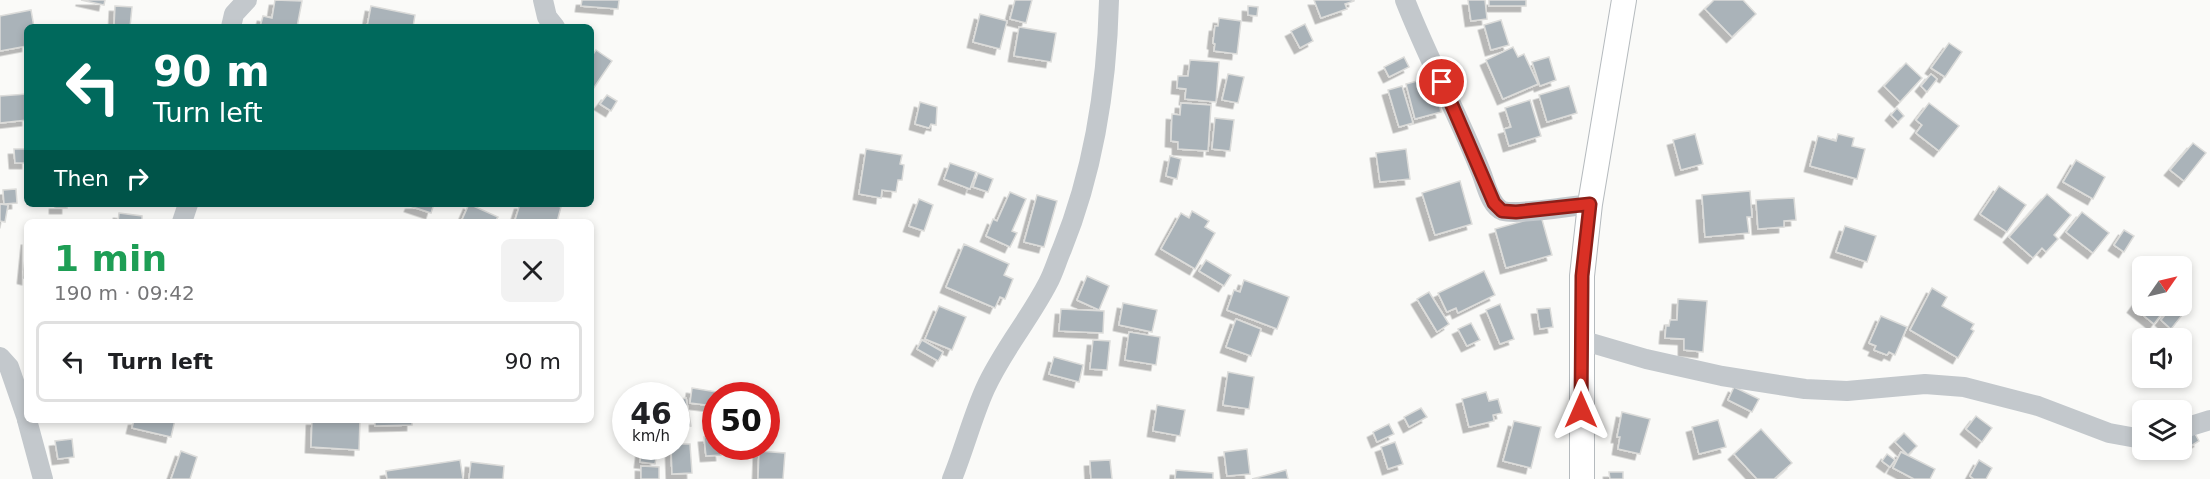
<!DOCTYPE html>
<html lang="en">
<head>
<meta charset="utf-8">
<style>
  body { margin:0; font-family:"DejaVu Sans",sans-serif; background:#f2f2f2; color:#202124; height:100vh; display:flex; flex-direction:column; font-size:22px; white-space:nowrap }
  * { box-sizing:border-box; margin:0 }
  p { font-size:20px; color:#757577 }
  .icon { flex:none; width:33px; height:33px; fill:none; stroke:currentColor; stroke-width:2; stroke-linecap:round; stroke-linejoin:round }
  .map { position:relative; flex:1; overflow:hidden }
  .panel { position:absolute; left:24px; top:219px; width:570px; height:204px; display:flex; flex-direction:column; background:#fff; border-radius:9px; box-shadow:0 3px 9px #0003 }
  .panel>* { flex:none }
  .guide { position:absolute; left:24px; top:24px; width:570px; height:183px; border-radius:9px; box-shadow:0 3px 9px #0003; background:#00695c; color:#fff; overflow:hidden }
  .needle { width:39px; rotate:56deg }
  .buttons { position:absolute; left:2132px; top:256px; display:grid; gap:12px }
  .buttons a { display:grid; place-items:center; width:60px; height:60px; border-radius:9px; background:#fff; box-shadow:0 3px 9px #0003; font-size:30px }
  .speed { position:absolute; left:612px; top:382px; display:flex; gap:12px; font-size:30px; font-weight:700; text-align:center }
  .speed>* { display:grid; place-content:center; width:78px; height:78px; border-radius:50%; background:#fff; box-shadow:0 3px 9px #0003; line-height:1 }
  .speed small { font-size:15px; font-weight:400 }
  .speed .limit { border:9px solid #d22; background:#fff; color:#111 }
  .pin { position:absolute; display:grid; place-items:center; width:51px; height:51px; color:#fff; margin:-26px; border:3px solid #fff; border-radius:50%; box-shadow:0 2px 6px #0007 }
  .me { position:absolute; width:66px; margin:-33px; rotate:0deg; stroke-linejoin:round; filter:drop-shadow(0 0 4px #0008) }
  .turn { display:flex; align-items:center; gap:21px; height:126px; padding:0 30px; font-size:27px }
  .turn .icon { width:78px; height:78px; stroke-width:2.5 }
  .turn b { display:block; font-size:42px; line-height:51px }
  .then { display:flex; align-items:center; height:57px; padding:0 30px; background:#0003; gap:12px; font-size:22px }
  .round { display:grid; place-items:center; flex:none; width:63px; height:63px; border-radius:9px; background:#f2f2f2 }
  .headline { display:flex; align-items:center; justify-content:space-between; height:102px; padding:0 30px }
  h1 { font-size:36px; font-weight:800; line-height:45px; color:#1e9e55 }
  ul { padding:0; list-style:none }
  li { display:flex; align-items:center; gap:18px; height:81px; margin:0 12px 9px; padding:0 18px; border:3px solid #e0e0e0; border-radius:9px }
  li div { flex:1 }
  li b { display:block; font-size:22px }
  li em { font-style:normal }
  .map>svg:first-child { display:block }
</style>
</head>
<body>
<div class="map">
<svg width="2210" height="479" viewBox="0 0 2210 479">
  <defs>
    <filter id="shadow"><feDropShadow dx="-5.5" dy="5.5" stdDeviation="0" flood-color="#0004"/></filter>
  </defs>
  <rect width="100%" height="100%" fill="#fafaf8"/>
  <!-- building -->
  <g fill="#aab3b9" stroke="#dcdcda" stroke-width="1.5" filter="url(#shadow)">
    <path d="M 81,0 L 105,0 L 104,5 Z"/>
    <path d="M 275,0 L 302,1 L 297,27 L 260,27 L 263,16 L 272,18 Z"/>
    <path d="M 582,0 L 619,0 L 618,9 L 581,6 Z"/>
    <path d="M 1015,0 L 1032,0 L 1026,23 L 1010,19 Z"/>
    <path d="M 1314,0 L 1354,0 L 1354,1 L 1345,4 L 1347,9 L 1321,18 Z"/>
    <path d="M 1468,0 L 1485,0 L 1487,19 L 1471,21 Z"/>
    <rect x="1489" y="0" width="37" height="6"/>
    <path d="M 1714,0 L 1743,0 L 1756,14 L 1732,37 L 1705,9 Z"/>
    <path d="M 115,6 L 132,7 L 130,27 L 114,27 Z"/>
    <path d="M 371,6 L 415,15 L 413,27 L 367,27 Z"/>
    <path d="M 1248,6 L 1258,7 L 1257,16 L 1248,15 Z"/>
    <path d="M 31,10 L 34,27 L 27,27 L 27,46 L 0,51 L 0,16 Z"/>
    <path d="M 980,14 L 1007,21 L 1000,49 L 973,42 Z"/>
    <path d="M 1219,18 L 1241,21 L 1237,54 L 1214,51 L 1215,44 L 1213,43 L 1215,26 L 1218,26 Z"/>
    <path d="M 1501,20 L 1509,45 L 1491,50 L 1484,25 Z"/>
    <path d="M 1305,24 L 1313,41 L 1300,48 L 1291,31 Z"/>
    <path d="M 1019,27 L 1056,33 L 1051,62 L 1014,56 Z"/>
    <path d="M 1949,43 L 1962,52 L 1945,77 L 1931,68 Z"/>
    <path d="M 1513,47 L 1518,57 L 1524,54 L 1538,84 L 1503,99 L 1486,60 Z"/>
    <path d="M 596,50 L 612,61 L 591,92 L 591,57 Z"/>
    <path d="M 1404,57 L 1409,67 L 1389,77 L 1384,67 Z"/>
    <path d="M 1549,57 L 1556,80 L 1540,86 L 1532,62 Z"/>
    <path d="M 1190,60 L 1219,62 L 1216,102 L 1185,99 L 1186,89 L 1177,88 L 1178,76 L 1188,76 Z"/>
    <path d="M 1906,63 L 1922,78 L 1900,102 L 1884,86 Z"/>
    <path d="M 1228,74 L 1244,77 L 1238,103 L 1222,100 Z"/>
    <path d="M 1931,74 L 1937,79 L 1927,92 L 1921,86 Z"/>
    <path d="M 1432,77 L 1441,112 L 1415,119 L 1406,84 Z"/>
    <path d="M 1402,86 L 1413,123 L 1399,127 L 1388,90 Z"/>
    <path d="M 1569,86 L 1577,113 L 1547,122 L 1539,95 Z"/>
    <path d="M 27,94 L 27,120 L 0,123 L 0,96 Z"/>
    <path d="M 607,95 L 617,101 L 611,111 L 600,104 Z"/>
    <path d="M 1530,100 L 1541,136 L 1509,146 L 1504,129 L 1511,127 L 1505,108 Z"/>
    <path d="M 920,102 L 937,107 L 936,125 L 931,124 L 929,128 L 915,124 Z"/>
    <path d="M 1181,103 L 1211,105 L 1208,151 L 1178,149 L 1178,142 L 1171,141 L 1172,114 L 1180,115 Z"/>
    <path d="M 1929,103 L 1959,126 L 1939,151 L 1916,133 L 1922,125 L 1916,120 Z"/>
    <path d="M 1897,108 L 1904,116 L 1898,122 L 1891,115 Z"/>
    <path d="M 1215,118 L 1234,120 L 1230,151 L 1212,149 Z"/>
    <path d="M 1695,134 L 1703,164 L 1681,170 L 1673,140 Z"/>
    <path d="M 1838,134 L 1854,138 L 1852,146 L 1865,149 L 1857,179 L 1810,166 L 1818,136 L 1836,141 Z"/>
    <path d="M 2193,143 L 2206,153 L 2184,181 L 2170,170 Z"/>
    <path d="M 14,149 L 27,149 L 27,163 L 15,163 Z"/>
    <path d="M 866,149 L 902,155 L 900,164 L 904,165 L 902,180 L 898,180 L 896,192 L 882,190 L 881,198 L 859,194 Z"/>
    <path d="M 1406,149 L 1410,179 L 1380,182 L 1376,153 Z"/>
    <path d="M 1170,156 L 1181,159 L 1177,179 L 1166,176 Z"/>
    <path d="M 2076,160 L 2105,177 L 2093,199 L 2063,182 Z"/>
    <path d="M 950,163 L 976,172 L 970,189 L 944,179 Z"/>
    <path d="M 978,173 L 993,179 L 988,192 L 973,187 Z"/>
    <path d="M 1460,181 L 1472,224 L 1435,235 L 1422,193 Z"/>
    <path d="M 1999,186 L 2026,205 L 2007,232 L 1980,214 Z"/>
    <path d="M 16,189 L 17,203 L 4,204 L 3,190 Z"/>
    <path d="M 1750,191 L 1752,217 L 1747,217 L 1749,233 L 1705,237 L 1702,195 Z"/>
    <path d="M 1010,192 L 1026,199 L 1012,231 L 1017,233 L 1010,247 L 986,236 L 993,219 L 997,221 Z"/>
    <path d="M 2047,194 L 2071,215 L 2054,235 L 2058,239 L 2046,252 L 2042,248 L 2033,258 L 2009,237 Z"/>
    <path d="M 1037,195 L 1057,201 L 1044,247 L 1024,242 Z"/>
    <path d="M 1794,198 L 1796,220 L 1784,221 L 1784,227 L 1758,229 L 1756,200 Z"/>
    <path d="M 919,199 L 933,205 L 924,231 L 909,226 Z"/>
    <path d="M 0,204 L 8,205 L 5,222 L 0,221 Z"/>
    <rect x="55" y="204" width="12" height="4"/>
    <path d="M 411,204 L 434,204 L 431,213 L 410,206 Z"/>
    <path d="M 469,204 L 498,217 L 495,222 L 461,222 Z"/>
    <path d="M 520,204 L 551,204 L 561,207 L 557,222 L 520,222 L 515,220 Z"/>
    <path d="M 1192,211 L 1209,221 L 1205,227 L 1215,233 L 1195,269 L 1161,249 L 1181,213 L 1189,218 Z"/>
    <path d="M 2082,212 L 2109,233 L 2093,253 L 2066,232 Z"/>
    <path d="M 119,213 L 142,216 L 142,222 L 118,222 Z"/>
    <path d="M 1541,216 L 1552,255 L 1506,268 L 1495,229 Z"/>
    <path d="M 1845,226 L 1876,236 L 1867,262 L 1836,252 Z"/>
    <path d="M 2124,230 L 2134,236 L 2124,252 L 2114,245 Z"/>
    <path d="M 27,239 L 27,279 L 23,278 Z"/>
    <path d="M 964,244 L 1009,264 L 1004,275 L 1013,279 L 1005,299 L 1000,297 L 995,308 L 946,287 Z"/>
    <path d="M 1206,260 L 1231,275 L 1224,286 L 1199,271 Z"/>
    <path d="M 1484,271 L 1495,295 L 1458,313 L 1456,308 L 1447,312 L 1438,293 Z"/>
    <path d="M 1087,276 L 1109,286 L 1099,310 L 1077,300 Z"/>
    <path d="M 1244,280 L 1289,297 L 1277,329 L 1227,310 L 1234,290 L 1240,292 Z"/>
    <path d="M 1932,288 L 1947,297 L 1942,306 L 1974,324 L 1971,329 L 1974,331 L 1958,358 L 1910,330 Z"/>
    <path d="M 1429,292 L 1449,324 L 1437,332 L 1417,299 Z"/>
    <path d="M 2142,295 L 2142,306 L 2164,306 L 2166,308 L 2154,324 L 2133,307 Z"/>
    <path d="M 1678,299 L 1707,301 L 1703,352 L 1684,350 L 1684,339 L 1665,338 L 1666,326 L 1669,326 L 1670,320 L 1677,320 Z"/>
    <path d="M 1123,303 L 1157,310 L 1152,332 L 1119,325 Z"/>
    <path d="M 1500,304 L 1514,339 L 1500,344 L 1486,310 Z"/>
    <path d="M 939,306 L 966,317 L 952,350 L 925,339 Z"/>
    <path d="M 2172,306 L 2183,314 L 2171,329 L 2161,320 Z"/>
    <path d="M 1550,308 L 1553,327 L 1540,329 L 1537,309 Z"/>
    <path d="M 1061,309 L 1104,311 L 1103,333 L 1059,331 Z"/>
    <path d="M 1881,316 L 1907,327 L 1895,355 L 1889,352 L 1887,355 L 1874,350 L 1876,346 L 1869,343 Z"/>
    <path d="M 1236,319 L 1261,329 L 1251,356 L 1226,347 Z"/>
    <path d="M 1471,323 L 1480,340 L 1467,346 L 1458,329 Z"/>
    <path d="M 1129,332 L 1160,337 L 1156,365 L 1125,360 Z"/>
    <path d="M 922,340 L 943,352 L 938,361 L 917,349 Z"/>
    <path d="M 1093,340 L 1110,341 L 1107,370 L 1090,369 Z"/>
    <path d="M 1054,357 L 1083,365 L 1079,382 L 1049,374 Z"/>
    <path d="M 1228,372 L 1254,377 L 1249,409 L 1223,405 Z"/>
    <path d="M 1734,387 L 1759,399 L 1752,412 L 1728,400 Z"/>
    <path d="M 692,388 L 717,392 L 714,406 L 690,403 Z"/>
    <path d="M 1486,392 L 1489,401 L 1498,399 L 1502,413 L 1493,415 L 1494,421 L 1469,427 L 1462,399 Z"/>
    <path d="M 686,398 L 691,426 L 676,428 L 676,400 Z"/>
    <path d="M 1157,405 L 1185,410 L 1180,436 L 1153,431 Z"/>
    <path d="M 1421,408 L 1427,417 L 1409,427 L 1404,417 Z"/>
    <path d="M 1622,412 L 1650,419 L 1640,454 L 1618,449 L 1620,437 L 1617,437 Z"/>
    <path d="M 1976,416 L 1992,428 L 1982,442 L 1966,429 Z"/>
    <path d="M 134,420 L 175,420 L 171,437 L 132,428 Z"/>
    <path d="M 312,420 L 360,420 L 359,450 L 311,447 Z"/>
    <path d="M 375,420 L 412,420 L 412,425 L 375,426 Z"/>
    <path d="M 1718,420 L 1726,447 L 1699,454 L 1692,427 Z"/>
    <path d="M 1514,421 L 1541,427 L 1531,468 L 1503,461 Z"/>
    <path d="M 1389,424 L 1394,434 L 1377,442 L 1373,432 Z"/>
    <path d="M 1761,429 L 1792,463 L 1774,479 L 1757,479 L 1734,454 Z"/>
    <path d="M 2194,432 L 2199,441 L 2191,446 L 2186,437 Z"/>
    <path d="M 1904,433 L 1917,446 L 1908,455 L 1895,442 Z"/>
    <path d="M 716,436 L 716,447 L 720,447 L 721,455 L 706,456 L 704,437 Z"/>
    <path d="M 72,439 L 74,457 L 58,459 L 55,441 Z"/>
    <path d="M 1395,442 L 1403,464 L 1388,469 L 1381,447 Z"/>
    <path d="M 676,444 L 690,444 L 692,473 L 672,474 L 671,447 L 676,447 Z"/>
    <path d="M 642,447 L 658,447 L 655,464 L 640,462 Z"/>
    <path d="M 1247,449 L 1250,474 L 1227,476 L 1224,452 Z"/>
    <path d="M 181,451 L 197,457 L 190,479 L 171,479 Z"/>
    <path d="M 759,451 L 785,453 L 783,479 L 758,479 Z"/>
    <path d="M 1901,452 L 1935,469 L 1930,479 L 1914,479 L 1893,468 Z"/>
    <path d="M 1887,454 L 1895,460 L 1890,467 L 1882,461 Z"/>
    <path d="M 460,460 L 463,479 L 387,479 L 386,471 Z"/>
    <path d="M 1110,460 L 1112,479 L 1091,479 L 1090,461 Z"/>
    <path d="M 1979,460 L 1992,468 L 1986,479 L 1974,479 L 1970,476 Z"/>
    <path d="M 471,462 L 504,466 L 503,479 L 469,479 Z"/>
    <path d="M 641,466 L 659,467 L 659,479 L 641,479 Z"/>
    <path d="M 1176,470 L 1213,473 L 1213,479 L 1175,479 Z"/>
    <path d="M 1286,470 L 1288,479 L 1252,479 Z"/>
    <path d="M 1609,472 L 1623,472 L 1623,479 L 1610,479 Z"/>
  </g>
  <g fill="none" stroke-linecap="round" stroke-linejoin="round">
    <defs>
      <path id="major" d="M 1582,479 L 1582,276 L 1590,204 L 1624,0"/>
    </defs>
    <!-- major casing -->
    <use href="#major" stroke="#b5babe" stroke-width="26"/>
    <!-- minor -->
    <g stroke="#c3c8cc" stroke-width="20">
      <path d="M 543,0 L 547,17 L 555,27"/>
      <path d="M 1405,0 C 1428,59 1458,114 1481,172 C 1486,184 1490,206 1503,211 C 1517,215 1573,206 1590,204"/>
      <path d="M 231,27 L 234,14 L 247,0"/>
      <path d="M 182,222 L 188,204"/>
      <path d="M 1581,340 L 1646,359 L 1722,376 L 1805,389 L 1847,391 L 1925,384 L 1964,387 L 2038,406 L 2109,433 L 2142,439"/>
      <path d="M 0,357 L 9,367 L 27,419"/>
      <path d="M 27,420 L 43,479"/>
      <path d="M 2181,429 L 2210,420"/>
      <path d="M 952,479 C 964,450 972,418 985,389 C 1002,351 1029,320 1048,283 C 1054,272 1057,260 1062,249 C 1094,170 1107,86 1109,0"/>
    </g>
    <!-- major -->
    <use href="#major" stroke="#fff" stroke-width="24"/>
  </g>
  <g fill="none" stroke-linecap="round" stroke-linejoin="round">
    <defs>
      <path id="route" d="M 1442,82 L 1494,203 L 1502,211 L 1516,212 L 1590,204 L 1582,276 L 1581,410"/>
    </defs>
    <!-- route casing -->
    <use href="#route" stroke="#8d1f18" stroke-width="15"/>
    <!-- route -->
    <use href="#route" stroke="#d93025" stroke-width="10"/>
  </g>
</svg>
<div class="buttons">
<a><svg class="needle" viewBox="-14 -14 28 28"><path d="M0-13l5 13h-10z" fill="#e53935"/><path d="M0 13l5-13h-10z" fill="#757577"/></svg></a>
<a><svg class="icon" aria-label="sound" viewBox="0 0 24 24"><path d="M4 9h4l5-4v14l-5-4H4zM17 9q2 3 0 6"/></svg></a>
<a><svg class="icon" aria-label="layers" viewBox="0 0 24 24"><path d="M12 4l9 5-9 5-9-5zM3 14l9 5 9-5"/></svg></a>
</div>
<div class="speed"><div>46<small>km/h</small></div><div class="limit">50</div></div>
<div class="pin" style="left:1442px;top:82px;background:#d93025"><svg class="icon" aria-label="arrive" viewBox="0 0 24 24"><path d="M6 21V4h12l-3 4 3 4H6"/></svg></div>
<svg class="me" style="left:1581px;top:410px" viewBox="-20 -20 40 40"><path d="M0-17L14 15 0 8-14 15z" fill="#d93025" stroke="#fff" stroke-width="4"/></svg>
<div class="guide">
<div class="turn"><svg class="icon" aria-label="left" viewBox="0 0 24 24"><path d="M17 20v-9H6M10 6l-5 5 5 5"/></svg><div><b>90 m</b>Turn left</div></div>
<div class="then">Then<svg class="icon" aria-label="right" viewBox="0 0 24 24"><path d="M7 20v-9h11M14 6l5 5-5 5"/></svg></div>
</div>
<section class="panel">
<div class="headline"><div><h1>1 min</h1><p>190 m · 09:42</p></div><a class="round"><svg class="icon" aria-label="close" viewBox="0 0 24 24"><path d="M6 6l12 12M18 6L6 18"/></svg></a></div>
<ul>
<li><svg class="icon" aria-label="left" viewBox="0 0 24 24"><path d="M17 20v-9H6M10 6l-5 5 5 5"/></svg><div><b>Turn left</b></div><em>90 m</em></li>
</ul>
</section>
</div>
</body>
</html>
